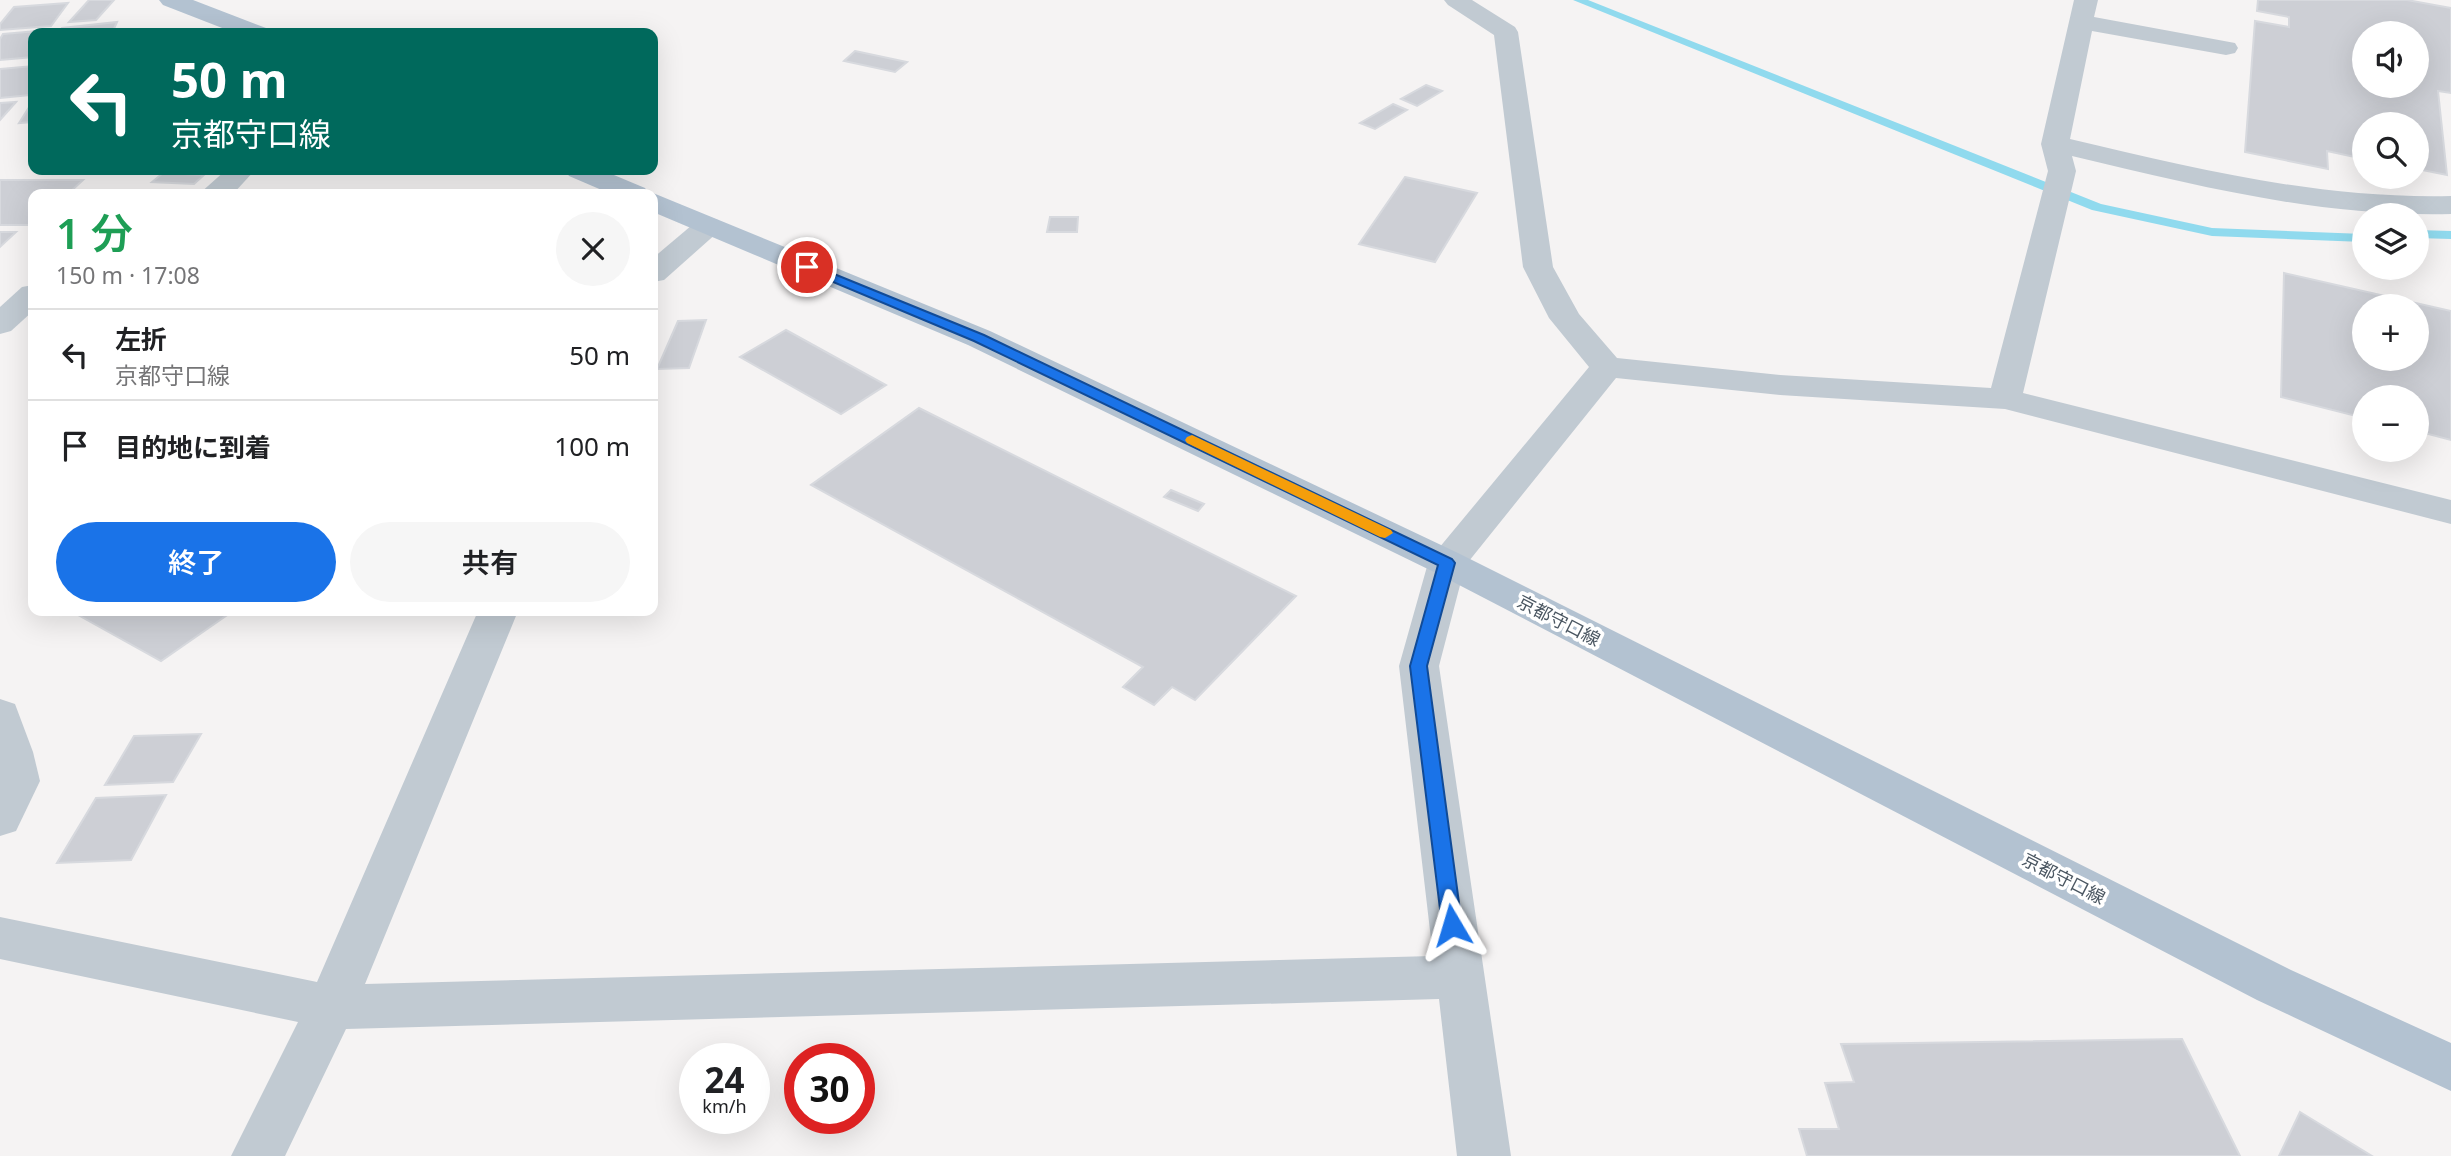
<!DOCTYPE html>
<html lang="ja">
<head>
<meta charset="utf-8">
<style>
  body { margin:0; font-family:"Noto Sans","Noto Sans JP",sans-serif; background:#f6f6f6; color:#202124; height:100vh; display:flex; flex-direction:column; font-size:26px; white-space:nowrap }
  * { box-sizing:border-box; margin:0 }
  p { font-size:23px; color:#757577 }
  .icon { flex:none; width:38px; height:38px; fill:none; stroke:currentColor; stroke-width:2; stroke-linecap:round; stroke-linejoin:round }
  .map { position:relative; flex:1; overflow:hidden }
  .details { position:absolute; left:28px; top:189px; width:630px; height:427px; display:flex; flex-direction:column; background:#fff; border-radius:14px; box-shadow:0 7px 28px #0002 }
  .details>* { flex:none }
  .hud { position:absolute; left:28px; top:28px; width:630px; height:147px; border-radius:14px; box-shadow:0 7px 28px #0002; background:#00695c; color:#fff; overflow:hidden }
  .tools { position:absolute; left:2352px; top:21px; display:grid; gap:14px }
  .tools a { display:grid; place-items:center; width:77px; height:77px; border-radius:50%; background:#fff; box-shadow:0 7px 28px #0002; font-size:35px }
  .speed { position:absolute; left:679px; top:1043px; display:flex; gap:14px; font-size:35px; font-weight:700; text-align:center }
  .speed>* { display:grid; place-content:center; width:91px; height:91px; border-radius:50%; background:#fff; box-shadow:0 7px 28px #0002; line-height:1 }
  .speed small { font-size:18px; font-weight:400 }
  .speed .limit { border:10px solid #d22; background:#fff; color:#111 }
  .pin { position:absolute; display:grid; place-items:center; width:60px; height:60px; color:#fff; margin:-30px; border:4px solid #fff; border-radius:50%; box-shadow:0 2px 7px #0007 }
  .me { position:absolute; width:77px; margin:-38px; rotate:353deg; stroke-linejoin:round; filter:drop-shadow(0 0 5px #0008) }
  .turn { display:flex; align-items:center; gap:24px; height:147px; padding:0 28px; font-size:32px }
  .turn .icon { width:91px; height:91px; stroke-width:2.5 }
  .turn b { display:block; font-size:49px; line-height:60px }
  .round { display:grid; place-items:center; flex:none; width:74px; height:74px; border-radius:37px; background:#f6f6f6 }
  .summary { display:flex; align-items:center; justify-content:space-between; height:119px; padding:0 28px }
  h1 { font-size:42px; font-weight:600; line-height:52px; color:#1e9e55 }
  .primary-button { display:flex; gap:14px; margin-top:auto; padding:14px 28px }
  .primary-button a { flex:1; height:80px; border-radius:42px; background:#1a73e8; color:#fff; font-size:28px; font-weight:600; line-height:80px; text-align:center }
  .primary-button a+a { background:#f6f6f6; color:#202124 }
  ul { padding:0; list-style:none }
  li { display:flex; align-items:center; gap:21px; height:91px; padding:0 28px; border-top:2px solid #e0e0e0 }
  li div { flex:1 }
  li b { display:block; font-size:26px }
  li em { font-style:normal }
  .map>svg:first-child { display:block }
</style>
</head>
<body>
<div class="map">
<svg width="2451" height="1156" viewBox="0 0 2451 1156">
  <rect width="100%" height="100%" fill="#f5f3f3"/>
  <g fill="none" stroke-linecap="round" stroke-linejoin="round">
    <!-- stream -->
    <g fill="#90daee" fill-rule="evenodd">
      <path d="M 1573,0 L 1588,0 L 2101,204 L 2212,228 L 2364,234 L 2364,242 L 2212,236 L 2092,210 Z"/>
      <path d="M 2417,230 L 2451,231 L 2451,239 L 2417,238 Z"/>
    </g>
  </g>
  <!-- building -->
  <g fill="#cdcfd5" stroke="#d7d9de" stroke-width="2" fill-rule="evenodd">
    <path d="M 89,0 L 114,0 L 96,20 L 69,22 Z"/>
    <path d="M 2258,0 L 2407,0 L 2451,8 L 2451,93 L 2438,91 L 2447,175 L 2417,169 L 2417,124 L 2364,124 L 2364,159 L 2327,151 L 2328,169 L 2245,152 L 2255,21 L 2289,27 L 2289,17 L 2257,11 ZM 2364,33 L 2417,33 L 2417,86 L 2364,86 Z"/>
    <path d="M 68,3 L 51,26 L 0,30 L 0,24 L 14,7 Z"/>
    <path d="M 117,22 L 112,33 L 60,33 L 62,28 Z"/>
    <path d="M 50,30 L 48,33 L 33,33 L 33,57 L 0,60 L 0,39 L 3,34 Z"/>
    <path d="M 855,51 L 907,62 L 895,72 L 844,61 Z"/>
    <path d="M 33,66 L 33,91 L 30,95 L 0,98 L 0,69 Z"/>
    <path d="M 1426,85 L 1442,91 L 1417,106 L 1401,99 Z"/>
    <path d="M 33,101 L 33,122 L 19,123 Z"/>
    <path d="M 16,102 L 0,120 L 0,103 Z"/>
    <path d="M 1393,104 L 1407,110 L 1375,129 L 1360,123 Z"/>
    <path d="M 163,173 L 204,175 L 194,184 L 152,182 Z"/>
    <path d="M 1405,177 L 1477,193 L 1435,262 L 1359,244 Z"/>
    <path d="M 0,180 L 83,180 L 68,194 L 33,194 L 33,225 L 0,225 Z"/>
    <path d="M 1050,217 L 1078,217 L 1077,232 L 1047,232 Z"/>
    <path d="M 0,232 L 16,232 L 0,247 Z"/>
    <path d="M 2284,273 L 2451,311 L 2451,440 L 2417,431 L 2417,397 L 2364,397 L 2364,418 L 2281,397 ZM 2364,306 L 2417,306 L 2417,359 L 2364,359 Z"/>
    <path d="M 706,320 L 689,368 L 657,369 L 678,321 Z"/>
    <path d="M 786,330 L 886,385 L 841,414 L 740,357 Z"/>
    <path d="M 919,408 L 1296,596 L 1195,700 L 1172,687 L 1154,705 L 1123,687 L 1143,667 L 811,485 Z"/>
    <path d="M 1171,490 L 1204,504 L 1198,511 L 1164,497 Z"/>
    <path d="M 71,611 L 233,611 L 161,661 Z"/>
    <path d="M 201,734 L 173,782 L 105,785 L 134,736 Z"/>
    <path d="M 166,795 L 131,860 L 57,863 L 96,798 Z"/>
    <path d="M 2182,1039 L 2240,1156 L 1807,1156 L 1799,1129 L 1839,1129 L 1825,1083 L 1854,1082 L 1841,1044 Z"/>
    <path d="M 2300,1112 L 2372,1156 L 2279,1156 Z"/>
  </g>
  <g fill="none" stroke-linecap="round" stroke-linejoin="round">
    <!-- minor -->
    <g fill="#c1cad2" fill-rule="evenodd">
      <path d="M 1444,0 L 1472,0 L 1515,27 L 1518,32 L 1553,267 L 1579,314 L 1617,358 L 1780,375 L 1991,388 L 2048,171 L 2041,144 L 2074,0 L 2098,0 L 2094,17 L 2235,43 L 2238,48 L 2235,53 L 2226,55 L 2092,31 L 2070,139 C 2198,169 2318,199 2451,196 L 2451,214 C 2319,217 2199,186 2072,156 L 2076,171 L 2023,393 L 2451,500 L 2451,524 L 2005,409 L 1780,395 L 1616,378 L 1465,566 L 1439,666 L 1511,1156 L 1457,1156 L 1439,999 L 346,1029 L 285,1156 L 231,1156 L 298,1022 L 0,959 L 0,917 L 317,982 L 478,611 L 518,611 L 365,984 L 1433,956 L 1399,666 L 1428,563 L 1434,554 L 1589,367 L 1549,318 L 1523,267 L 1494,35 L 1448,5 Z"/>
      <path d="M 226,170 L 255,170 L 233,194 L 199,194 Z"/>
      <path d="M 708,217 L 718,220 L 723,226 L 718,232 L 664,280 L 653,282 L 653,258 L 698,220 Z"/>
      <path d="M 33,285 L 33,311 L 11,331 L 0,334 L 0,307 L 22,287 Z"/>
      <path d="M 0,699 L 15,704 L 33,752 L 40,781 L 16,831 L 0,836 Z"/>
    </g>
    <!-- major -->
    <g fill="#b3c2d1" fill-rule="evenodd">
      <path d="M 159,0 L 193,0 L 266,28 L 269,33 L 235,33 L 163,5 Z"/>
      <path d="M 565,170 L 602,170 L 645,188 L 649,194 L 611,194 L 569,176 Z"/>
      <path d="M 653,193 L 990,331 L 1460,554 L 2291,970 L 2451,1043 L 2451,1091 L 2257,1000 L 1434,572 L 968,345 L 653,212 L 653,194 L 649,194 Z"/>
    </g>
  </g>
  <!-- route -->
  <path fill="#1a73e8" stroke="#114b97" stroke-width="2" d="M 807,263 L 984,335 L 1452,559 L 1455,563 L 1427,666 L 1462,925 L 1459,931 L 1452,934 L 1445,931 L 1442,925 L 1410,666 L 1438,565 L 974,341 L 802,269 L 800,267 Z"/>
  <!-- slow -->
  <path fill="#f59e0b" d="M 1192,435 L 1391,530 L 1393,533 L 1385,538 L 1380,537 L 1187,443 L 1185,440 L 1187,437 Z"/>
  <g text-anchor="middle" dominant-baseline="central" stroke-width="7" stroke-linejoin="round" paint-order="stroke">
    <!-- street labels -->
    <g font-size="18" fill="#4a5661" stroke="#fff">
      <text transform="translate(1559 620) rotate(27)">京都守口線</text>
      <text transform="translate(2064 878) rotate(27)">京都守口線</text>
    </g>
  </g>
</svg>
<div class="tools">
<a><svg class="icon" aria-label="sound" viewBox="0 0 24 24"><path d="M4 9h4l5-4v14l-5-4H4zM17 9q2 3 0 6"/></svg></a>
<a><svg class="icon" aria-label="search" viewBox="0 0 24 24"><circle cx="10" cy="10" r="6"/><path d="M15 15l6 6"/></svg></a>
<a><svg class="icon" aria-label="layers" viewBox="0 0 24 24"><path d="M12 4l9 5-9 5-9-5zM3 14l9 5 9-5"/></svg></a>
<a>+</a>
<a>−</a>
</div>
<div class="speed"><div>24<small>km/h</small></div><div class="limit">30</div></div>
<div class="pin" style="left:807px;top:267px;background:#d93025"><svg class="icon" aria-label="arrive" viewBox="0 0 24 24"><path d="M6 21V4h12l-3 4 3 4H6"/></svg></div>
<svg class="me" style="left:1452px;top:925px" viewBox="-20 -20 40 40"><path d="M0-17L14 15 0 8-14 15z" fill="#1a73e8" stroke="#fff" stroke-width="4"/></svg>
<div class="hud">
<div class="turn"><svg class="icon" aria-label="left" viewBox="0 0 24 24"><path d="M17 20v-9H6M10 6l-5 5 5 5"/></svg><div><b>50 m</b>京都守口線</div></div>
</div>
<section class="details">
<div class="summary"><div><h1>1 分</h1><p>150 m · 17:08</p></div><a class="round"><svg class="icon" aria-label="close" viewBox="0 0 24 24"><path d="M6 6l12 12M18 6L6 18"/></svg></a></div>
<ul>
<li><svg class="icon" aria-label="left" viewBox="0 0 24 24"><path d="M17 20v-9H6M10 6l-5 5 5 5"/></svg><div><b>左折</b><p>京都守口線</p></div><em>50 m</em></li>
<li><svg class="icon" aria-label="arrive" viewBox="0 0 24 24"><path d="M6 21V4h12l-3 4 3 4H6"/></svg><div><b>目的地に到着</b></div><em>100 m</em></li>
</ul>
<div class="primary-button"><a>終了</a><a>共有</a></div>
</section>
</div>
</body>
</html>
